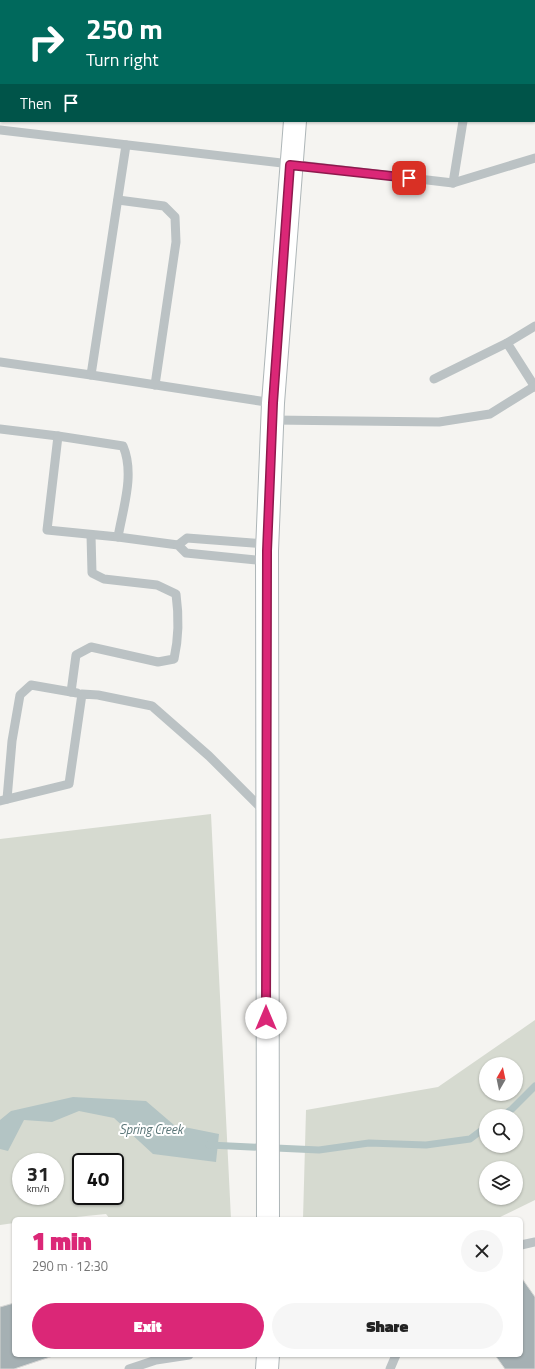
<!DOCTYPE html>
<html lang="en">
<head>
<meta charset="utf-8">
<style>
  body { margin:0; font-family:"Titillium Web",sans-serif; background:#f6f6f6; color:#222; height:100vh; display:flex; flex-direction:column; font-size:15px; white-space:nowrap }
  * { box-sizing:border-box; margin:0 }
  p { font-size:13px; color:#767676 }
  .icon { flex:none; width:22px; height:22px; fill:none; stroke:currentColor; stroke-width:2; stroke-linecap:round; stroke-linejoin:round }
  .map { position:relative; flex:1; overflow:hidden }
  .side { position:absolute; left:12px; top:1217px; width:511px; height:140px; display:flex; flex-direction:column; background:#fff; border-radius:6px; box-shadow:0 1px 3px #0004 }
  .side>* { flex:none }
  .hud { position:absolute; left:0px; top:0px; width:535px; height:122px; box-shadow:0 1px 3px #0004; background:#00695c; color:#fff; overflow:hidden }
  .needle { width:26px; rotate:9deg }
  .tools { position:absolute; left:479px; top:1057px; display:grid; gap:8px }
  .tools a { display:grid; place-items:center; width:44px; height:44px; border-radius:50%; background:#fff; box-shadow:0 1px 3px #0004; font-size:20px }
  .speed { position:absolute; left:12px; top:1153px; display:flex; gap:8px; font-size:20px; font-weight:700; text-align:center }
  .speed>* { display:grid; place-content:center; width:52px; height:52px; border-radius:50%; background:#fff; box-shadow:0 1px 3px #0004; line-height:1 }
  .speed small { font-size:10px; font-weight:400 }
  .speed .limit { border:2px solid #111; border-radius:6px; background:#fff; color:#111 }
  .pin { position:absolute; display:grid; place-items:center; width:34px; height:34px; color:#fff; margin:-17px; border-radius:8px; box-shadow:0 2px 6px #0006 }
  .me { position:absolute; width:44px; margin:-22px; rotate:0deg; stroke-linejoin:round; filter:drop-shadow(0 0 3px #0008) }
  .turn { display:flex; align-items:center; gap:14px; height:84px; padding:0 20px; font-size:18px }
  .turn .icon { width:52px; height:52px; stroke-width:2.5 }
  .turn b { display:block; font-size:28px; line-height:34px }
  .then { display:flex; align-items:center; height:38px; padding:0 20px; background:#0003; gap:8px; font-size:15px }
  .round { display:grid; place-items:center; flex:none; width:42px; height:42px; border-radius:21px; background:#f6f6f6 }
  .head { display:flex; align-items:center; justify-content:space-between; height:68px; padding:0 20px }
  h1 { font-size:24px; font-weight:800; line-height:30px; color:#db2777 }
  .action { display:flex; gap:8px; margin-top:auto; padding:8px 20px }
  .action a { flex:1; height:46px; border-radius:24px; background:#db2777; color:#fff; font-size:16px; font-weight:800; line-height:46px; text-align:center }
  .action a+a { background:#f6f6f6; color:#222 }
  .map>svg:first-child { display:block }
</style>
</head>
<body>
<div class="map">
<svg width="535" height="1369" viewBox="0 0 535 1369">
  <rect width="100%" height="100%" fill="#f5f4f1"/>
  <!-- green -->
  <g fill="#d6dad0" fill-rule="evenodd">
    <path d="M 211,814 L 231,1219 L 110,1219 L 106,1214 L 56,1219 L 14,1219 L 14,1223 L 0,1225 L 0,839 ZM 21,1162 L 55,1162 L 55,1196 L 21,1196 ZM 81,1162 L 115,1162 L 115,1196 L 81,1196 Z"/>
    <path d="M 535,1020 L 535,1200 L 496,1219 L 303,1219 L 306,1110 L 438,1087 ZM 486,1064 L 516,1064 L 516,1094 L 486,1094 ZM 486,1116 L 516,1116 L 516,1146 L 486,1146 ZM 486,1168 L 516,1168 L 516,1198 L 486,1198 Z"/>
  </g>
  <!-- water -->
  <path fill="#b3c4c4" d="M 73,1097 L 146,1101 L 174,1125 L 219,1134 L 216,1162 L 153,1154 L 114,1118 L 79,1111 L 52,1122 L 24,1120 L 8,1151 L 0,1149 L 0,1120 L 11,1111 Z"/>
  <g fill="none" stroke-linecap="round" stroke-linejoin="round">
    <!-- stream -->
    <g stroke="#b3c4c4" stroke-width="7">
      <path d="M 502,1116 L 512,1109 L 535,1086"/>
      <path d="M 209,1145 L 319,1150 L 369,1143 L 426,1145 L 470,1139 L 486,1127"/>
    </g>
  </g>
  <!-- building -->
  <g fill="#a5b0b3" stroke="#d6d6d4">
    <path d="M 521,1277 L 535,1297 L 535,1369 L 505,1369 L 495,1355 L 521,1355 Z"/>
    <path d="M 14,1303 L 14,1355 L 56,1355 L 14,1369 L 0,1369 L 0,1307 Z"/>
  </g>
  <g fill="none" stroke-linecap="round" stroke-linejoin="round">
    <defs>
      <g id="secondary">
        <path d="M 310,1 L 310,0"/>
        <path d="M 268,1219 L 267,551 L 273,403 L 295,121"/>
        <path d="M 267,1369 L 268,1355"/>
      </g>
    </defs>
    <!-- secondary casing -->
    <use href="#secondary" stroke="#aeb6b8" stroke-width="24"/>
    <!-- lane -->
    <g stroke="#bbc2c4" stroke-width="9">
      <path d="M 483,1 L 483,0"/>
      <path d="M 0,130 L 453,183 L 535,158"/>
      <path d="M 453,183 L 463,121"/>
      <path d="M 118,200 L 164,206 L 175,217 L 176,242 L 155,385"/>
      <path d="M 535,326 L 507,343 L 535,387"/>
      <path d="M 0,362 L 91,375 L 126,145"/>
      <path d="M 91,375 L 273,403"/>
      <path d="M 434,379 L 507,343"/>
      <path d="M 272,420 L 439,422 L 490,414 L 535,386"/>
      <path d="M 0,429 L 58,436 L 47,530 L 118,537 L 178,545 L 186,553 L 267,561"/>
      <path d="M 58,436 L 123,446 C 135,474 123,508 118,537"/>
      <path d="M 178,545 L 187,538 L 267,544"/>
      <path d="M 71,692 L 76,655 L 91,647 L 158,662 L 174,659 C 179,637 179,616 176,594 L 157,585 L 104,579 L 92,573 L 91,535"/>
      <path d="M 7,799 L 12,741 L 20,695 L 31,685 L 77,693"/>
      <path d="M 0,801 L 69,784 L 82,694 L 98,695 L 152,706 L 209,756 L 264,811"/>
      <path d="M 521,1245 L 535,1242"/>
      <path d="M 129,1369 L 156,1360 L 189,1355"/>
      <path d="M 390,1369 L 396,1355"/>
    </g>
    <!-- secondary -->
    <use href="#secondary" stroke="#fff" stroke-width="22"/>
  </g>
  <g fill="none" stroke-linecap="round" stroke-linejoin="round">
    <defs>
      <path id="route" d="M 266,1018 L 267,551 L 273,403 L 290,165 L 409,178"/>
    </defs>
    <!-- route casing -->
    <use href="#route" stroke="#8e194d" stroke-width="10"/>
    <!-- route -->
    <use href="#route" stroke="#db2777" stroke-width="7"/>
  </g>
  <g text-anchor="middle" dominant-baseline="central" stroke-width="4" stroke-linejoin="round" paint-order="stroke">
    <!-- water labels -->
    <g font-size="13" font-style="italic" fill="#5b7678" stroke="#fff">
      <text x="151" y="1129">Spring Creek</text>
    </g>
  </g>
</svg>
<div class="tools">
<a><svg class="needle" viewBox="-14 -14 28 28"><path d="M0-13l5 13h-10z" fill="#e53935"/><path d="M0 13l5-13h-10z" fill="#767676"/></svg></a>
<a><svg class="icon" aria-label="search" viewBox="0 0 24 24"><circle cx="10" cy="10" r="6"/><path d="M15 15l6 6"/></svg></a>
<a><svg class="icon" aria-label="layers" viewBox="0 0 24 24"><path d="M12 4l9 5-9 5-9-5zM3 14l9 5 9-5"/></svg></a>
</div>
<div class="speed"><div>31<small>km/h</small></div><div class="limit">40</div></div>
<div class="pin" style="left:409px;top:178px;background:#d93025"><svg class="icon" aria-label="arrive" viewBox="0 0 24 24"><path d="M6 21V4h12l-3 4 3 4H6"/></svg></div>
<svg class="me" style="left:266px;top:1018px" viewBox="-20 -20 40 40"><circle r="19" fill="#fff"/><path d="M0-13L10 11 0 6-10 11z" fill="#db2777"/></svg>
<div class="hud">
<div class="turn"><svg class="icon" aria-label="right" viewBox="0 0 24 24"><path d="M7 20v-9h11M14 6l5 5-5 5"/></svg><div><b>250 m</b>Turn right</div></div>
<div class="then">Then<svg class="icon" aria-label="arrive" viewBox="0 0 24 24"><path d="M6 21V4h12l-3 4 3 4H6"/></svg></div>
</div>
<section class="side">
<div class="head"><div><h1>1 min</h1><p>290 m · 12:30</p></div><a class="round"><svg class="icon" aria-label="close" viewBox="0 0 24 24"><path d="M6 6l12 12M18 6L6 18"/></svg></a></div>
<div class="action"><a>Exit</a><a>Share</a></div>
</section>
</div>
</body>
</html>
